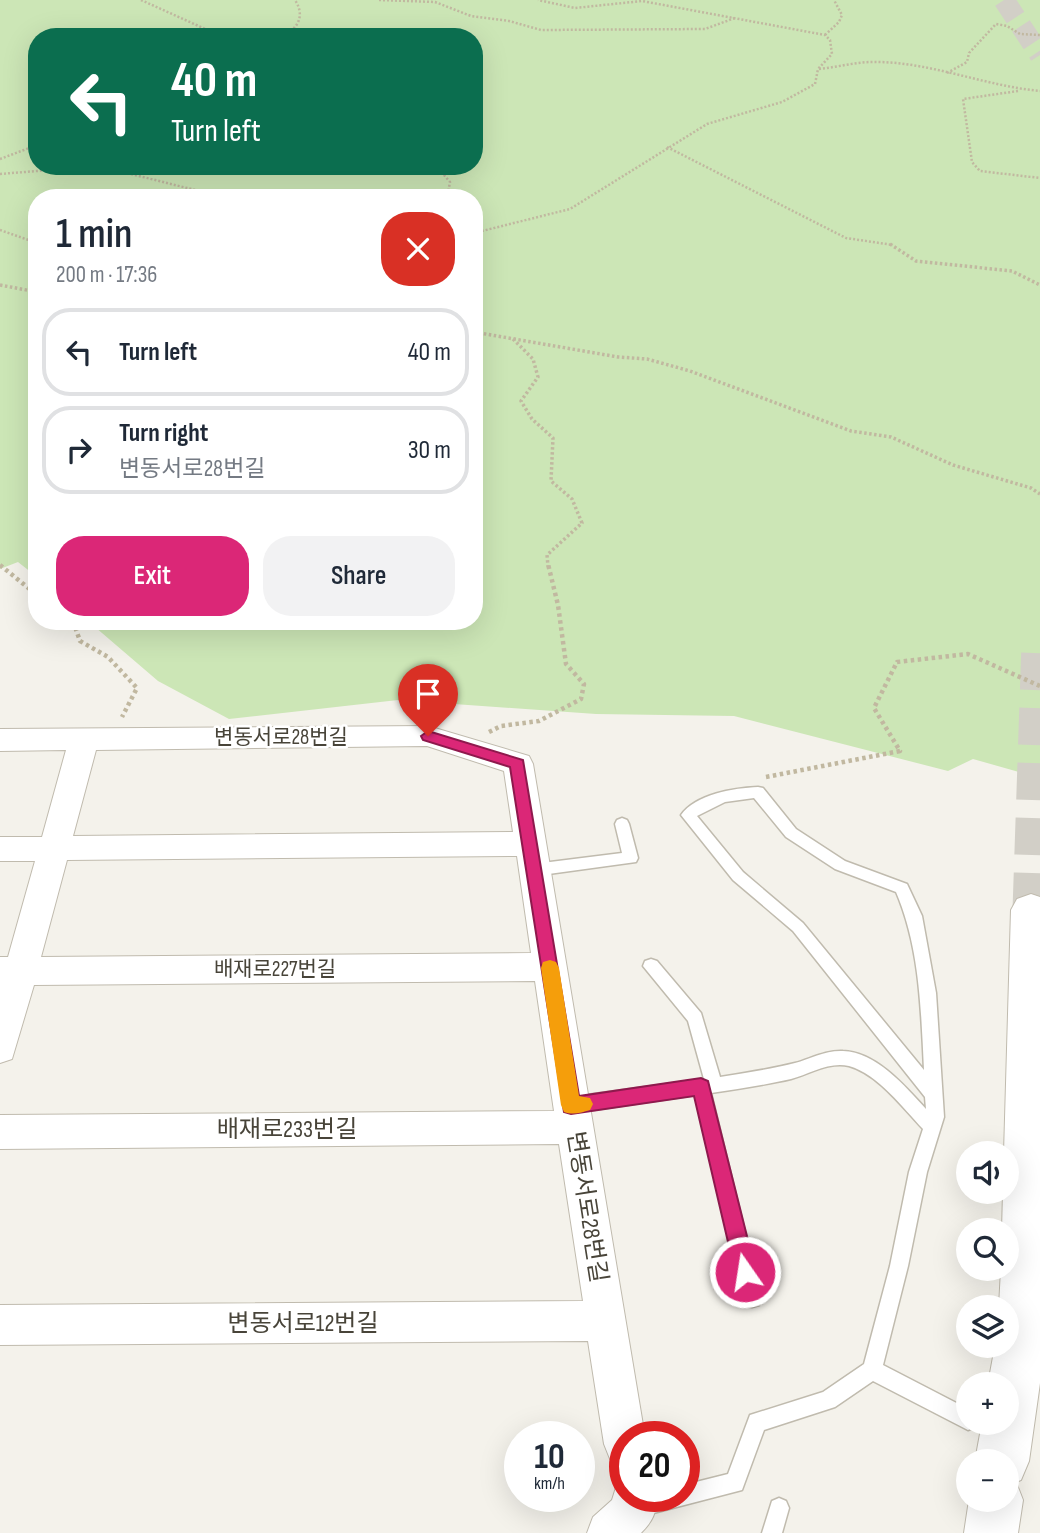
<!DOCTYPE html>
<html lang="en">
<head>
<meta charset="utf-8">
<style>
  body { margin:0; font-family:"Sofia Sans Condensed","Noto Sans KR",sans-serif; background:#f2f2f3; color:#1f2937; height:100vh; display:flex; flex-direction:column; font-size:26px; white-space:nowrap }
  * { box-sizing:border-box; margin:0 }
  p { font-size:23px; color:#747a83 }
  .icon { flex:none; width:38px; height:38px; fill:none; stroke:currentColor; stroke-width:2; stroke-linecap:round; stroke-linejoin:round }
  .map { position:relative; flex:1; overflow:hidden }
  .details { position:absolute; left:28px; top:189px; width:455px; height:441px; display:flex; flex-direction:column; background:#fff; border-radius:28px; box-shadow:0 7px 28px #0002 }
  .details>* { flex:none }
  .top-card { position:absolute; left:28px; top:28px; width:455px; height:147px; border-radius:28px; box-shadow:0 7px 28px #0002; background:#0b6e4f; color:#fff; overflow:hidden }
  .buttons { position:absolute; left:956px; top:1141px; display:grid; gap:14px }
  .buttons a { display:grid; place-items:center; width:63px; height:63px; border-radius:50%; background:#fff; box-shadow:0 7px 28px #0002; font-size:35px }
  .speed { position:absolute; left:504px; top:1421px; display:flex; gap:14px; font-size:35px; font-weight:700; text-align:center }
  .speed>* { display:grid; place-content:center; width:91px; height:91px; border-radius:50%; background:#fff; box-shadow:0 7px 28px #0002; line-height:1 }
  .speed small { font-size:18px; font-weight:400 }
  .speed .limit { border:10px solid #d22; background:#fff; color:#111 }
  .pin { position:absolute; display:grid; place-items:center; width:60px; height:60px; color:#fff; margin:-72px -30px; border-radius:50% 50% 50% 0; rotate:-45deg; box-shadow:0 0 7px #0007 }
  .pin .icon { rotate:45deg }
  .me { position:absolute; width:77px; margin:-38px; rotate:347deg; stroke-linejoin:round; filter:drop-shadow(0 0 5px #0008) }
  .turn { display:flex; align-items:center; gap:24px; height:147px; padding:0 28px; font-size:32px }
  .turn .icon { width:91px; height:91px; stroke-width:2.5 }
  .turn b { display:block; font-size:49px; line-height:60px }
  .round { display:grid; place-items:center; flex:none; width:74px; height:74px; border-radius:28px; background:#f2f2f3 }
  .headline { display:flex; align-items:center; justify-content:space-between; height:119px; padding:0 28px }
  h1 { font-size:42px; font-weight:600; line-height:52px }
  .action { display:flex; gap:14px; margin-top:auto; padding:14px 28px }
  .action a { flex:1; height:80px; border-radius:28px; background:#db2777; color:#fff; font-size:28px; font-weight:600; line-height:80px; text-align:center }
  .action a+a { background:#f2f2f3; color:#1f2937 }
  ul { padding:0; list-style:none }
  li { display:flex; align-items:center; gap:21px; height:88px; margin:0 14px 10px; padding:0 14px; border:4px solid #e0e1e3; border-radius:28px }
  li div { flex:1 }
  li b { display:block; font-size:26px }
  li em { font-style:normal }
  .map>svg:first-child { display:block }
</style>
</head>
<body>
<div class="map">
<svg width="1040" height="1533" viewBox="0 0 1040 1533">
  <rect width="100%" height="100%" fill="#f4f2eb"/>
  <!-- green -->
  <path fill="#cce6b6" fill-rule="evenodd" d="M 0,0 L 1040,0 L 1040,778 L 973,759 L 948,771 L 734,716 L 596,714 L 398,700 L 229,719 L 158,681 L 88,621 L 474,621 L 474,198 L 37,198 L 37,577 L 18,562 L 0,569 ZM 37,37 L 474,37 L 474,166 L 37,166 Z"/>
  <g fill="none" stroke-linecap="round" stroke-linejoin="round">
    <!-- tertiary-tunnel-far1 -->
    <path stroke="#d2cfc7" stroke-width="21" stroke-dasharray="21 10" stroke-linecap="butt" d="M 1004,0 L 1040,55"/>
    <!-- tertiary-tunnel -->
    <path stroke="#d2cfc7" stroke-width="37" stroke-dasharray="37 18" stroke-linecap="butt" d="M 1031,910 L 1040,643"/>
    <defs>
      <g id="service">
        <path d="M 758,787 L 763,788 L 796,829 L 845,861 L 907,884 L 922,916 L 936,993 L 944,1117 L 927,1172 L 908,1266 L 883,1365 L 968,1409 L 968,1423 L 977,1423 L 975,1427 L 968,1430 L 873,1381 L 835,1407 L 764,1430 L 742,1490 L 638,1517 L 631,1514 L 628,1507 L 631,1500 L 640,1496 L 684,1496 L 684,1485 L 728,1474 L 750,1415 L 823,1392 L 864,1364 L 890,1266 L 909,1172 L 923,1129 C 903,1108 878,1074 849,1066 C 830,1061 809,1074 791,1079 C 765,1085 738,1089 711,1093 L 761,1298 L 759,1305 L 752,1307 L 745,1305 L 743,1298 L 695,1095 L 572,1113 L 566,1110 L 563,1105 L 566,1100 L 572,1097 L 704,1079 L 688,1021 L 643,966 L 645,961 L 651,959 L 657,961 L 701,1013 L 720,1077 C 745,1073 771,1069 795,1063 C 810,1059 826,1050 843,1051 C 876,1052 905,1086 926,1109 L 925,1097 L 793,931 L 733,880 L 681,815 C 696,794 734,788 758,787 ZM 754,798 L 786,837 L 835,869 L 896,892 C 920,948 921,1010 924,1070 L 803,923 L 743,872 L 697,816 L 725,802 Z"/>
        <path d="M 622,818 L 627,820 L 629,824 L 638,858 L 636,862 L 534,876 L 529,874 L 527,870 L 529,866 L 534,864 L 622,853 L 615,824 L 617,820 Z"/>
        <path d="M 779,1498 L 786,1501 L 789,1508 L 782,1533 L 762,1533 L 772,1501 Z"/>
      </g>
      <g id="minor">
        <path d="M 428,726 L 529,756 L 533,764 L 645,1437 L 625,1437 L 625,1465 L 610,1459 L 604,1444 L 588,1341 L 0,1345 L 0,1305 L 583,1301 L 559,1144 L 0,1149 L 0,1115 L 554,1111 L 535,981 L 34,985 L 12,1059 L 0,1063 L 0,957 L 8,957 L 35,861 L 0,861 L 0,837 L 42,837 L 66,750 L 0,751 L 0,729 ZM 427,746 L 504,771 L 513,832 L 73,836 L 96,750 ZM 517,856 L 531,953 L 41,957 L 67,860 Z"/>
        <path d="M 625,1478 L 625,1496 L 655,1496 C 658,1512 652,1522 641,1533 L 587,1533 L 593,1517 L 612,1500 L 618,1481 Z"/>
      </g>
      <path id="tertiary" d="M 1031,894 L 1040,897 L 1040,1383 L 1029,1461 L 1021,1480 L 1016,1482 L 1023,1500 L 1018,1533 L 964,1533 L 969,1500 L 1006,1500 L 1006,1461 L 975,1461 L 982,1423 L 1006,1423 L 1006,1384 L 988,1384 L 995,1346 L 1006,1346 L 1006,1307 L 999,1307 L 1001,1269 L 1006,1269 L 1006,1230 L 1002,1230 L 1003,1192 L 1006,1192 L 1006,1153 L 1004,1153 L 1011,910 L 1017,899 Z"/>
    </defs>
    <!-- service casing -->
    <use href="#service" stroke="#c0bbae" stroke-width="3"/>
    <!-- minor casing -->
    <use href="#minor" stroke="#c0bbae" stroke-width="2"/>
    <!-- tertiary casing -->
    <use href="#tertiary" stroke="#c0bbae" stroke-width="2"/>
    <!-- path-far2 -->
    <g stroke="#c1b8a0" stroke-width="2.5" stroke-dasharray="2 2" stroke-linecap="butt">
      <path d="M 141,0 L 223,37"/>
      <path d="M 379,0 L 435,2 L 471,16 L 509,21 L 541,30 L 705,29 L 735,18"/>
      <path d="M 825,35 L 839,22 L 842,15 L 834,0"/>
      <path d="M 280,37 C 297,30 306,17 295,0"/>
      <path d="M 819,69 C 839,67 859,61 879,62 C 933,63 986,86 1040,91"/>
      <path d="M 947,73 L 967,62 L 969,53 L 996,24 L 1007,26 L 1020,34 L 1040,35"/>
      <path d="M 1018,91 L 963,99 L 972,162 L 980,171 L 1040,178"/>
      <path d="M 667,147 L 846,238 L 893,245"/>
      <path d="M 0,159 L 37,145"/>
      <path d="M 436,166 L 450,182 L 447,198"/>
      <path d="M 0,174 L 86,167 L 115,170 L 195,190 L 268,198"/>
      <path d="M 0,230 L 37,243"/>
      <path d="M 474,233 L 570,209 L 707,124 L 782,102 L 815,84 L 818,69 L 832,54 L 830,40 L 825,35 L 642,1 L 575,8 L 538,0"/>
    </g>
    <!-- path-far1 -->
    <g stroke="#c1b8a0" stroke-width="3.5" stroke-dasharray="2.5 2.5" stroke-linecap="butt">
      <path d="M 890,244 L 916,261 L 1012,271 L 1040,285"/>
      <path d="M 0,285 L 37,292"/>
      <path d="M 474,332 L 618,357 L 647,359 L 690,371 L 851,431 L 891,437 L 953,465 L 1031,488 L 1040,494"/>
      <path d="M 513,339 L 533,359 L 538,377 L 521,401 L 532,419 L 553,438 L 551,481 L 572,499 L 582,523 L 547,555 L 548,566"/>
    </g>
    <!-- path -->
    <g stroke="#c1b8a0" stroke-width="4.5" stroke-dasharray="3.5 3.5" stroke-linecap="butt">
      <path d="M 0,565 L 37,595"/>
      <path d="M 73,621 L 80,641 L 108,657 L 137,688 L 122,717"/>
      <path d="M 489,732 L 501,726 L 539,721 L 581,699 L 584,684 L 566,664 L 558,605 L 548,564"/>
      <path d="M 766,777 L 900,751 L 874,708 L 897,662 L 968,654 L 1040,686"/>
    </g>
    <!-- service -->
    <use href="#service" fill="#fff" fill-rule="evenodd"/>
    <!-- minor -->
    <use href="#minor" fill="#fff" fill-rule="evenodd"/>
    <!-- tertiary -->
    <use href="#tertiary" fill="#fff" fill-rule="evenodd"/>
  </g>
  <!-- route -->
  <path fill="#db2777" stroke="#8e194d" stroke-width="2" d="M 428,731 L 523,760 L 579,1096 L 701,1078 L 708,1081 L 756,1272 L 753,1279 L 745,1282 L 738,1279 L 735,1272 L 694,1096 L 571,1114 L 564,1112 L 510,767 L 423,740 L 421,736 Z"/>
  <!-- slow -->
  <path fill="#f59e0b" d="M 550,960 L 556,962 L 559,968 L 579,1096 L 590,1098 L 593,1104 L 590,1110 C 581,1113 573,1115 564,1112 L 561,1105 L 541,968 L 543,962 Z"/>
  <g text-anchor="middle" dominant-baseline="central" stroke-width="5" stroke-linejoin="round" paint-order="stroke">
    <!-- street labels -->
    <g font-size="21" fill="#484439" stroke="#fff">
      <text x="281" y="737">변동서로28번길</text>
      <text x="275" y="969">배재로227번길</text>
    </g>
    <!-- near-street labels -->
    <g font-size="24" fill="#484439" stroke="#fff">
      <text x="287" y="1129">배재로233번길</text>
      <text transform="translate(587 1207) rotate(81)">변동서로28번길</text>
      <text x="303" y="1323">변동서로12번길</text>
    </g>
  </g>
</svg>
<div class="buttons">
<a><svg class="icon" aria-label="sound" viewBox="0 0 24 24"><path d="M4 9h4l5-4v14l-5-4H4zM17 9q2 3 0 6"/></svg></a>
<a><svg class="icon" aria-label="search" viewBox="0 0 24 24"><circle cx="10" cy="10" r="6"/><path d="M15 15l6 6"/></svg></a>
<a><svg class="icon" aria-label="layers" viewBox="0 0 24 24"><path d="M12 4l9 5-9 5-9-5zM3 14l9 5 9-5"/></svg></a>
<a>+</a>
<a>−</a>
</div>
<div class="speed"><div>10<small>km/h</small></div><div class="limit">20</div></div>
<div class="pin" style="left:428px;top:736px;background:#d93025"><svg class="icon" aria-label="arrive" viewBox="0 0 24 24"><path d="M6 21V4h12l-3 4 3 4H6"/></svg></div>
<svg class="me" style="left:745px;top:1272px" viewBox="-20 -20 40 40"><circle r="17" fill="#db2777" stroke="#fff" stroke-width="3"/><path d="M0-11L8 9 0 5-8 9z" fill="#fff"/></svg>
<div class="top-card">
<div class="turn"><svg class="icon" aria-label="left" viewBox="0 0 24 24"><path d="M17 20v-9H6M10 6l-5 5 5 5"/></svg><div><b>40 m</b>Turn left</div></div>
</div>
<section class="details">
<div class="headline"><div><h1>1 min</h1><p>200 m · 17:36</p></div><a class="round" style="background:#d93025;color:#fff"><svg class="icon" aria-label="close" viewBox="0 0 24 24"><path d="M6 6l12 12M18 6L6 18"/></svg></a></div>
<ul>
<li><svg class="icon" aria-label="left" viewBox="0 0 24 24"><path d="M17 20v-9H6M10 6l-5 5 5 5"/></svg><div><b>Turn left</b></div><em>40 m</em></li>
<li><svg class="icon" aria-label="right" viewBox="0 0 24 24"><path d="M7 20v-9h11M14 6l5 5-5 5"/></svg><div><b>Turn right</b><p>변동서로28번길</p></div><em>30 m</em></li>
</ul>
<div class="action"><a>Exit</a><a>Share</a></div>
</section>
</div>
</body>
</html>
